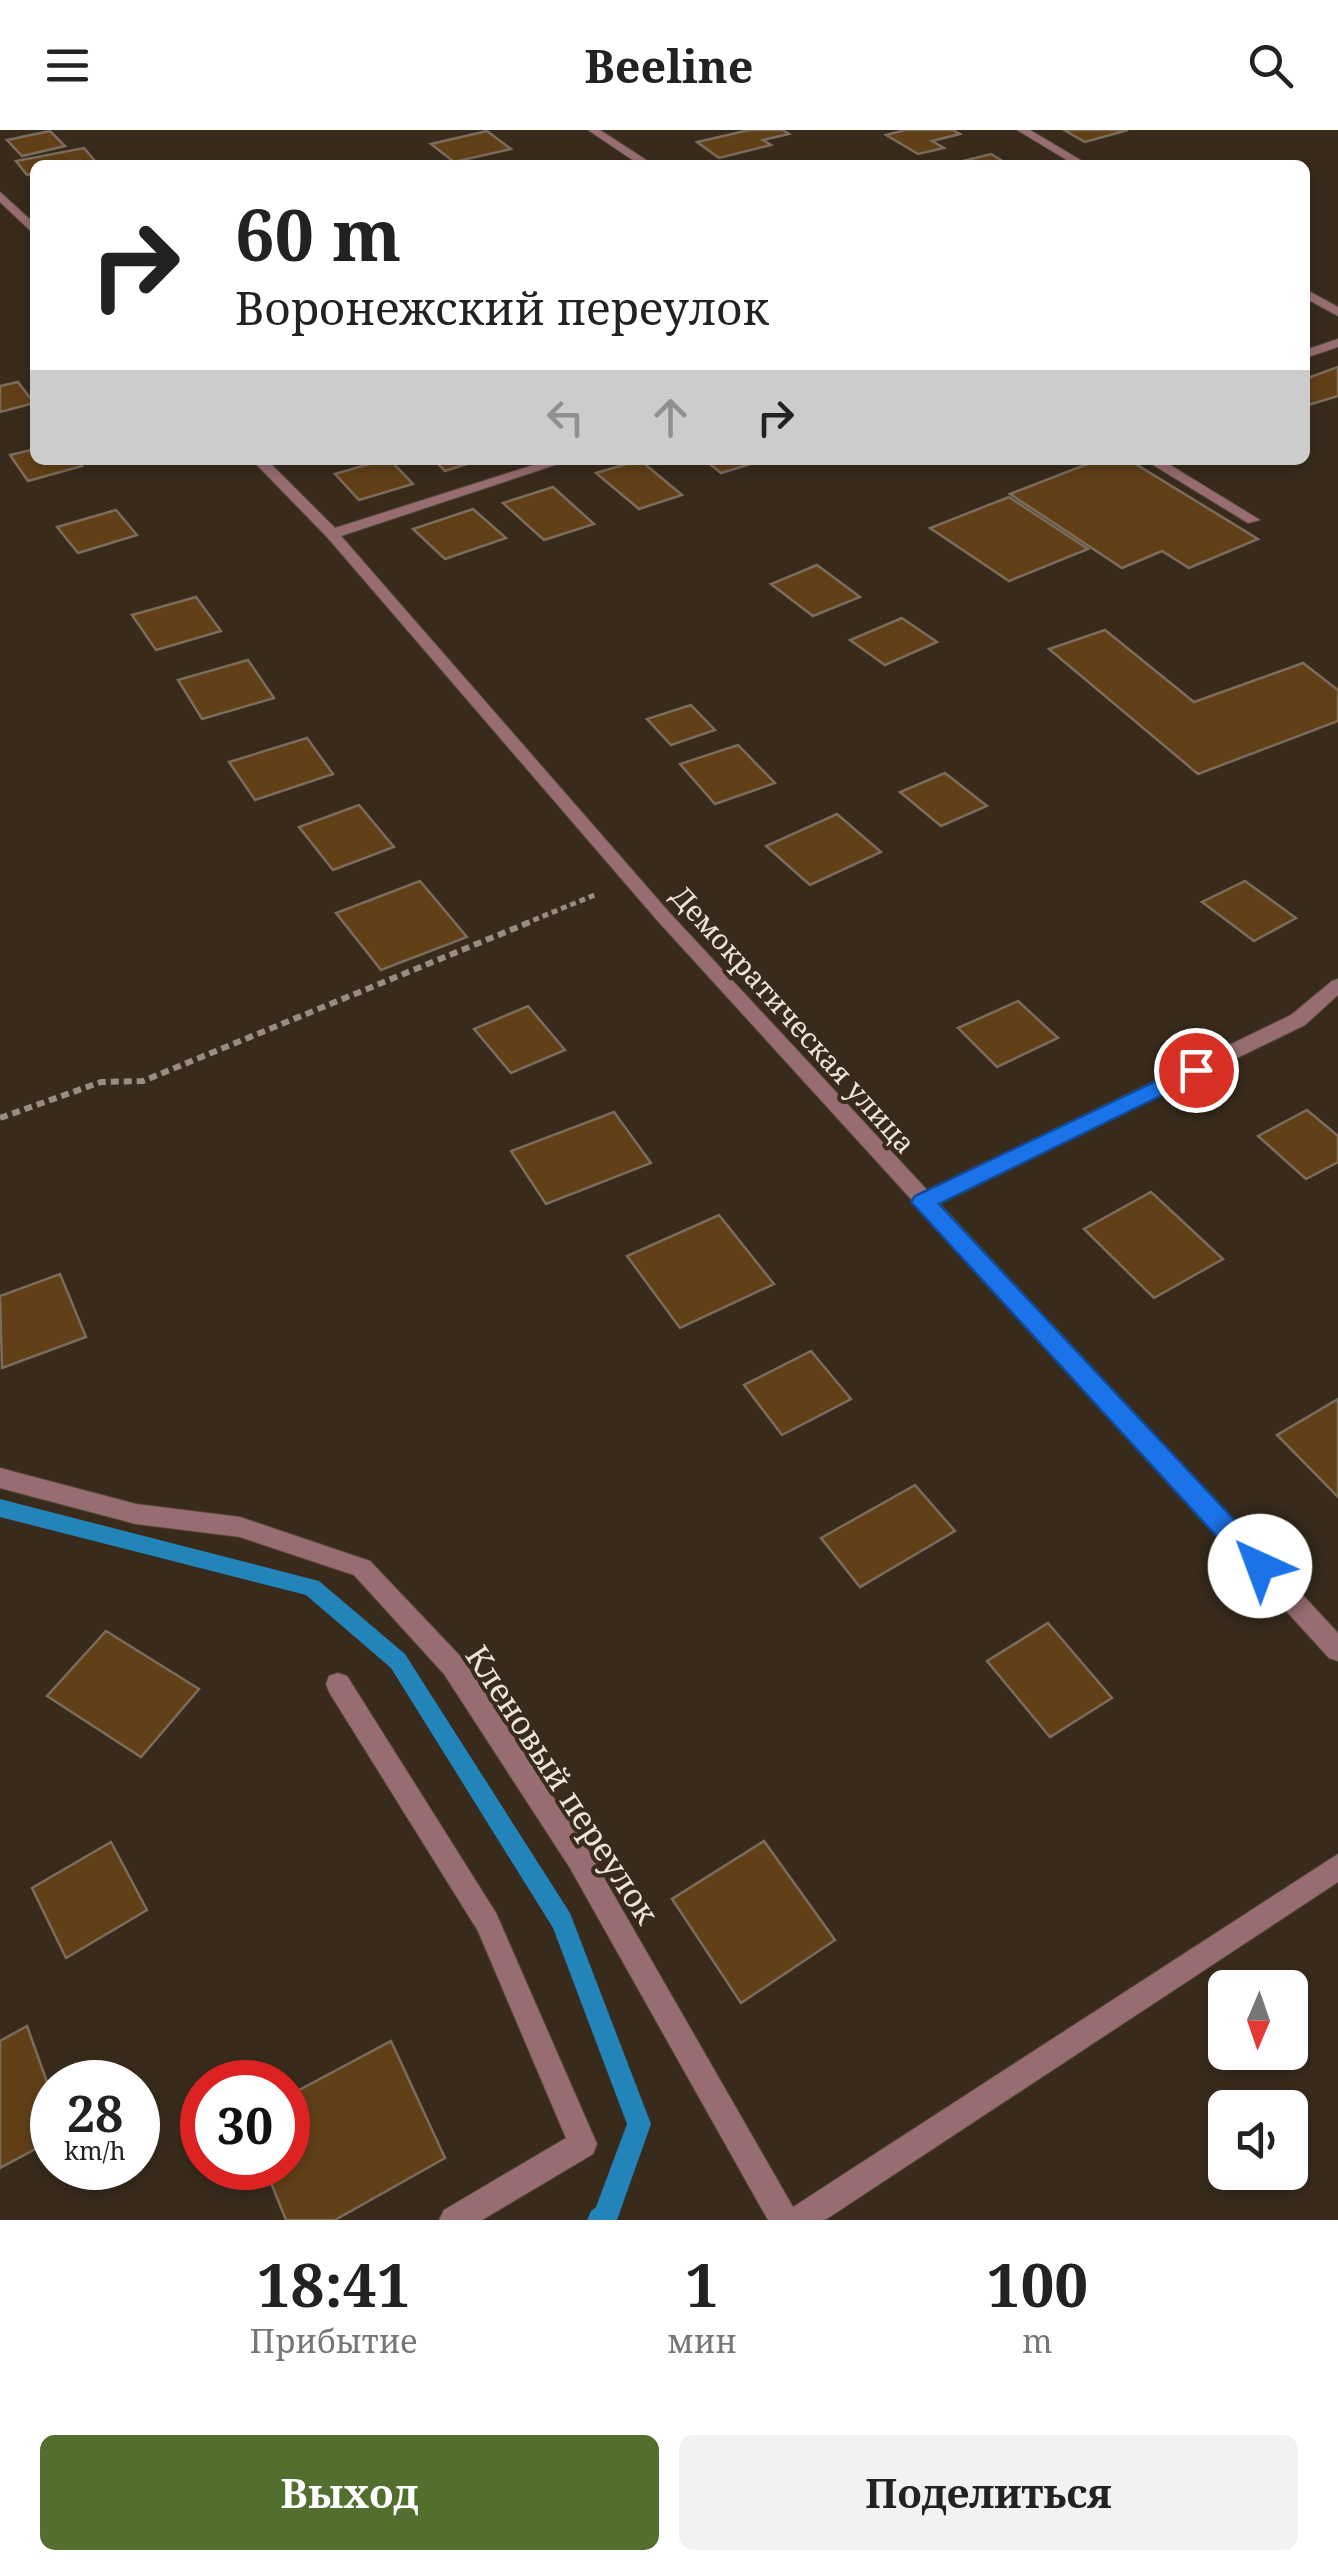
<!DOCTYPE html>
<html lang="ru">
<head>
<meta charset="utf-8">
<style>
  body { margin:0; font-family:"Noto Serif",serif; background:#f2f2f2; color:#222; height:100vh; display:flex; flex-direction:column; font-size:38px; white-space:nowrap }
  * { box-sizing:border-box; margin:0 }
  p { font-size:32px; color:#767676 }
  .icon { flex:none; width:55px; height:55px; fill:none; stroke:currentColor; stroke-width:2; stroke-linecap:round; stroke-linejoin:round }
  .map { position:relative; height:2090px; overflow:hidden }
  .side { display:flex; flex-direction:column; background:#fff; flex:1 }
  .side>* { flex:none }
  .top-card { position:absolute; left:30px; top:30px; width:1280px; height:305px; border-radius:15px; box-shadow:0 5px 15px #0003; background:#fff; color:#222; overflow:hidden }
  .needle { width:65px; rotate:182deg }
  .tools { position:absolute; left:1208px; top:1840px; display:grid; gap:20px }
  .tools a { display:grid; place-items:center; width:100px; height:100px; border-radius:15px; background:#fff; box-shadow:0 5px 15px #0003; font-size:50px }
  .speed { position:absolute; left:30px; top:1930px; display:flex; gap:20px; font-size:50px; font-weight:700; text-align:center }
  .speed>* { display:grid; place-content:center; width:130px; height:130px; border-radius:50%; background:#fff; box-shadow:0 5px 15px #0003; line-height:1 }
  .speed small { font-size:25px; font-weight:400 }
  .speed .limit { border:15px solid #d22; background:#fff; color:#111 }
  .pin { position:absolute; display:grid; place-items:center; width:85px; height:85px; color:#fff; margin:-42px; border:5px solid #fff; border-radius:50%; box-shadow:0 2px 10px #0007 }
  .me { position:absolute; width:110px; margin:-55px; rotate:317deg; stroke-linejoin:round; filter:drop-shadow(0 0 8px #0008) }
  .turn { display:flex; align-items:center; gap:35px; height:210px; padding:0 40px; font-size:45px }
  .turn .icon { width:130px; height:130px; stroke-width:2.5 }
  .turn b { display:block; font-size:70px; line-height:85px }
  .lanes { display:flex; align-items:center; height:95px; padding:0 40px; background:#0003; justify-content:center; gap:50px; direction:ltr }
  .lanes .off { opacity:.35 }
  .eta { display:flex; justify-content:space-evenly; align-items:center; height:170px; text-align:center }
  .eta b { font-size:60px; font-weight:700; line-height:70px }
  .cta { display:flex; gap:20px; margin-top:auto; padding:20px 40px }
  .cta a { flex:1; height:115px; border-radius:15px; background:#536f30; color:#fff; font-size:40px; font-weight:700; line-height:115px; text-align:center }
  .cta a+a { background:#f2f2f2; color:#222 }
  header { display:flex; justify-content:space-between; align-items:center; height:130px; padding:0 40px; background:#fff; font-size:45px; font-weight:700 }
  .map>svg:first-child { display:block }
</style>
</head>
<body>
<header><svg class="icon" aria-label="menu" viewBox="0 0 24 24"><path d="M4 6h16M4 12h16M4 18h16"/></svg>Beeline<svg class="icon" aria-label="search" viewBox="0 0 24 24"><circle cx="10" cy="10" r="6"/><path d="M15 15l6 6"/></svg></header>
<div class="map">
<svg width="1338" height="2090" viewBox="0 0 1338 2090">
  <rect width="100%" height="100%" fill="#382b1c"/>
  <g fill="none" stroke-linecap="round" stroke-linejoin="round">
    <!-- stream -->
    <path fill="#2284b9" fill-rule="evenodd" d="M 0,1369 L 319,1451 L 405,1524 L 570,1783 L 651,1994 L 617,2090 L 587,2090 L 591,2081 L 596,2077 L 627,1994 L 553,1798 L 391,1538 L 306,1465 L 0,1387 Z"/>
  </g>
  <!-- building -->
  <g fill="#614018" stroke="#7b6c5b" stroke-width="2.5">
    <path d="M 749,0 L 783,0 L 789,4 L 763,10 L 771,15 L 719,28 L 697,12 Z"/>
    <path d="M 905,0 L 953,0 L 960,4 L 932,11 L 944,18 L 918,24 L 886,5 Z"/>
    <path d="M 1064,0 L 1128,0 L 1085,12 Z"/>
    <path d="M 50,1 L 65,16 L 22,26 L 7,10 Z"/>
    <path d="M 487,1 L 511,19 L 454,32 L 431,14 Z"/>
    <path d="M 84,18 L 95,31 L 35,35 L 35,43 L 27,45 L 16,31 Z"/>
    <path d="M 991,24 L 1009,35 L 951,34 Z"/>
    <path d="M 1338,237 L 1338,266 L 1305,276 L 1305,249 Z"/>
    <path d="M 18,252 L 34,273 L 0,282 L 0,256 Z"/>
    <path d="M 35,319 L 35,330 L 77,330 L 82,336 L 28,351 L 10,325 Z"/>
    <path d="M 383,330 L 390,330 L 413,354 L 359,370 L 335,344 Z"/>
    <path d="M 434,330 L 479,330 L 445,341 Z"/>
    <path d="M 640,330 L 682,365 L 639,379 L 596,343 Z"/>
    <path d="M 705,330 L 764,330 L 721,343 Z"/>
    <path d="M 1098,330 L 1129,330 L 1258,409 L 1189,438 L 1162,421 L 1122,438 L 1010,364 Z"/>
    <path d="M 553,357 L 594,394 L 544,410 L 503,373 Z"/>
    <path d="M 1009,367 L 1088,419 L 1009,451 L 930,398 Z"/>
    <path d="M 473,379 L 506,408 L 445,429 L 413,399 Z"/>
    <path d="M 116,380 L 137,405 L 78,423 L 57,397 Z"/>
    <path d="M 817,435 L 860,467 L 813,486 L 771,454 Z"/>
    <path d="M 196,467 L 221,501 L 156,520 L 132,485 Z"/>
    <path d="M 902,488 L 937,512 L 885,535 L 850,510 Z"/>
    <path d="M 1105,500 L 1194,572 L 1303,533 L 1338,560 L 1338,591 L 1198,644 L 1049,519 Z"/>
    <path d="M 248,530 L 274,568 L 202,589 L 178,550 Z"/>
    <path d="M 691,575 L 715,600 L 671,615 L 647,589 Z"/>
    <path d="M 307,608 L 333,644 L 255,670 L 229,632 Z"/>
    <path d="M 738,615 L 775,653 L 715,674 L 680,634 Z"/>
    <path d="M 945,643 L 987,676 L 941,696 L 900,662 Z"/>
    <path d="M 359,675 L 394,717 L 333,740 L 299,697 Z"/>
    <path d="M 837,684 L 881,722 L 810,755 L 766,716 Z"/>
    <path d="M 420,751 L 467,807 L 381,840 L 336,783 Z"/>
    <path d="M 1245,751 L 1296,788 L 1254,811 L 1202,772 Z"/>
    <path d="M 1018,871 L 1058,908 L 997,937 L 958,898 Z"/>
    <path d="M 528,876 L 565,920 L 511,943 L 474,899 Z"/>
    <path d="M 1307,980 L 1338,1006 L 1338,1032 L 1306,1049 L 1258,1006 Z"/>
    <path d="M 614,982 L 651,1033 L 546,1074 L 511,1021 Z"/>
    <path d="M 1151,1062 L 1223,1129 L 1154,1168 L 1084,1099 Z"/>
    <path d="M 719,1085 L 774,1154 L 680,1198 L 627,1126 Z"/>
    <path d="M 60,1144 L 86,1207 L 2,1238 L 0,1166 Z"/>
    <path d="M 811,1221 L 851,1269 L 782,1305 L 744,1255 Z"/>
    <path d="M 1338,1269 L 1338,1367 L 1277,1305 Z"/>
    <path d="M 915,1355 L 955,1401 L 860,1457 L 821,1408 Z"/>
    <path d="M 1048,1493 L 1112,1568 L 1050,1607 L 987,1531 Z"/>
    <path d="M 106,1501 L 199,1559 L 141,1627 L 47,1566 Z"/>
    <path d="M 764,1711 L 835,1810 L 741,1873 L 672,1769 Z"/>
    <path d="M 111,1712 L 147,1780 L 66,1828 L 32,1758 Z"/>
    <path d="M 27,1896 L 52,1966 L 52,2010 L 0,2038 L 0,1911 Z"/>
    <path d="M 391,1911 L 445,2028 L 335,2090 L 286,2090 L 265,2038 L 288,2038 L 288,1966 Z"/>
  </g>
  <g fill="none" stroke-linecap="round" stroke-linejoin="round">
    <defs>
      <path id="service" d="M 1145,330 L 1162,330 L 1260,390 L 1248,393 Z"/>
      <g id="minor">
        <path d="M 588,0 L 600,0 L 654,35 L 640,35 Z"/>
        <path d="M 1017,0 L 1030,0 L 1089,35 L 1075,35 Z"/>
        <path d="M 0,62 L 35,94 L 35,105 L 0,72 Z"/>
        <path d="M 1305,159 L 1338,177 L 1338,186 L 1305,168 Z"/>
        <path d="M 1338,209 L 1338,217 L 1305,228 L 1305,220 Z"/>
        <path d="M 252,330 L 267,330 L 335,398 L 549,330 L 570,330 L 341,406 L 668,781 L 928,1061 L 1291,885 L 1332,851 L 1338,849 L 1338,865 L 1305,895 L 939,1073 L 1338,1503 L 1338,1531 L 1329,1528 L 656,789 L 327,407 Z"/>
        <path d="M 0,1338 L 136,1374 L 240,1387 L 370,1431 L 462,1528 L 588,1720 L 793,2077 L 1338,1724 L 1338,1752 L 825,2090 L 768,2090 L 570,1738 L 444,1544 L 354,1445 L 240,1407 L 136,1394 L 0,1358 Z"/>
        <path d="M 338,1543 L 347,1546 L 496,1783 L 597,2014 L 593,2024 L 482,2090 L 439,2090 L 444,2080 L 566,2008 L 478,1801 L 329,1562 L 326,1554 L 329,1546 Z"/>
      </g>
    </defs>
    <!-- service casing -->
    <use href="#service" stroke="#55483a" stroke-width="2"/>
    <!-- minor casing -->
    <use href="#minor" stroke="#55483a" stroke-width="2"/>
    <!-- path-far1 -->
    <path stroke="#988d81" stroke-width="5" stroke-dasharray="6 4" stroke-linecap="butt" d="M 524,794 L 597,764"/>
    <!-- path -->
    <path stroke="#988d81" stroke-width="6" stroke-dasharray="8 5" stroke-linecap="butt" d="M 0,988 L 101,952 L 143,951 L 530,792"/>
    <!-- service -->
    <use href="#service" fill="#976d71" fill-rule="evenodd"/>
    <!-- minor -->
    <use href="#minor" fill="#976d71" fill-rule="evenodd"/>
  </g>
  <!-- route -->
  <path fill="#1a73e8" stroke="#114b97" stroke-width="2.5" d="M 1196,932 L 1203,934 L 1206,940 L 1203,945 L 939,1074 L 1270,1428 L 1274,1436 L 1270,1444 L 1260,1447 L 1251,1444 L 911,1072 L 915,1066 Z"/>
  <g text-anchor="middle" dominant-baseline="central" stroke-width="8" stroke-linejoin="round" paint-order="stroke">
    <!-- street labels -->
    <g font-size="28" fill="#ece3da" stroke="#382b1c">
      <text transform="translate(794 889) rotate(48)">Демократическая улица</text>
    </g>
    <!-- near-street labels -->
    <g font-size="32" fill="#ece3da" stroke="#382b1c">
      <text transform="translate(563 1654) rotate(57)">Кленовый переулок</text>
    </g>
  </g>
</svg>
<div class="tools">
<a><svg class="needle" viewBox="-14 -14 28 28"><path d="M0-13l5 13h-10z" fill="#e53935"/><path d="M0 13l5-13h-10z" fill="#767676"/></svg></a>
<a><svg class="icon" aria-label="sound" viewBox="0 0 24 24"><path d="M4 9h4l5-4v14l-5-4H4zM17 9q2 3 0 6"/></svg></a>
</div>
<div class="speed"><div>28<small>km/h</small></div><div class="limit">30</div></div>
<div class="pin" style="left:1196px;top:940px;background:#d93025"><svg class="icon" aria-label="arrive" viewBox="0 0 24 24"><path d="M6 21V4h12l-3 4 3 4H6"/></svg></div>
<svg class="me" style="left:1260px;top:1436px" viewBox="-20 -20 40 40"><circle r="19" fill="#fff"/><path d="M0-13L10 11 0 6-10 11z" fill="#1a73e8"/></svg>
<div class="top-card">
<div class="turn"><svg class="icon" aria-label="right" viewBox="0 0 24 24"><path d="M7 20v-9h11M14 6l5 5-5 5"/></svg><div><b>60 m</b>Воронежский переулок</div></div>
<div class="lanes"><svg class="icon off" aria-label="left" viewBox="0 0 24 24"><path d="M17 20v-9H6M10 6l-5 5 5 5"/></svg><svg class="icon off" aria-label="ahead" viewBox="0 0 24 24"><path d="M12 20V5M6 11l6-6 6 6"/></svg><svg class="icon" aria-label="right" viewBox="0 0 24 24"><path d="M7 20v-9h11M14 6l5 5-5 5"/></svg></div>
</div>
</div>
<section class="side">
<div class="eta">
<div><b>18:41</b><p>Прибытие</p></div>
<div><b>1</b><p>мин</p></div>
<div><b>100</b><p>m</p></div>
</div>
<div class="cta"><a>Выход</a><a>Поделиться</a></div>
</section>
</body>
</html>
